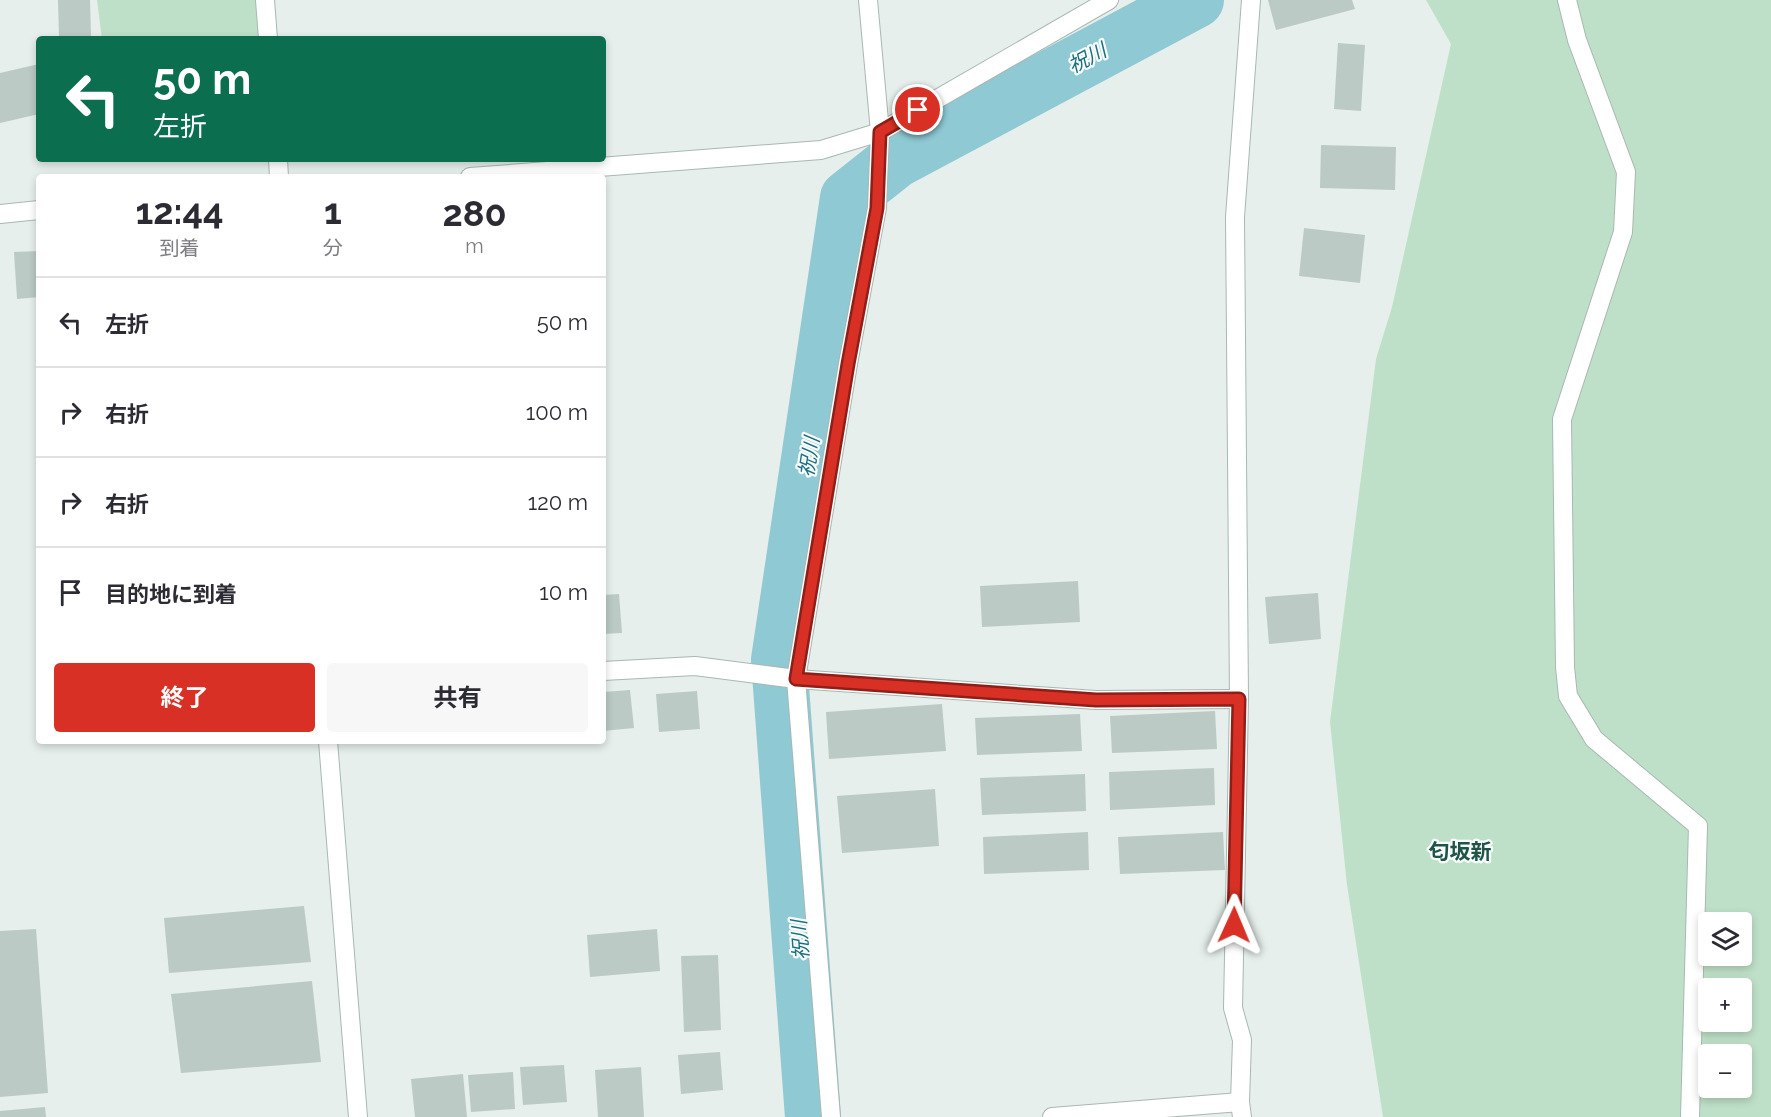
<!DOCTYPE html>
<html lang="ja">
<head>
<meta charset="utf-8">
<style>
  body { margin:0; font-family:Raleway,"Noto Sans JP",sans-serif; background:#f7f7f7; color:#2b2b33; height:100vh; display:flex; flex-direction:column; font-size:22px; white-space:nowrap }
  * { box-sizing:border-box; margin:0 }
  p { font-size:20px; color:#7c7c81 }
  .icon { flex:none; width:33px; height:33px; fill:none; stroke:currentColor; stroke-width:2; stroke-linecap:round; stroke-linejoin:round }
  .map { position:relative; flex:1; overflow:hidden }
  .sheet { position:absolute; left:36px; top:174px; width:570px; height:570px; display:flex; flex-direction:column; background:#fff; border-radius:6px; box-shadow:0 3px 9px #0003 }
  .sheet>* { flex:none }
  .guide { position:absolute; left:36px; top:36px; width:570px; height:126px; border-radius:6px; box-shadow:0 3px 9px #0003; background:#0b6e4f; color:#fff; overflow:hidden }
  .buttons { position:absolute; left:1698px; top:912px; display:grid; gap:12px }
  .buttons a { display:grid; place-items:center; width:54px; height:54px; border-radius:6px; background:#fff; box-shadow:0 3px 9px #0003; font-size:30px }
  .pin { position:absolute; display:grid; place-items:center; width:51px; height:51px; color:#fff; margin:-26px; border:3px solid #fff; border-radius:50%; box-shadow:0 2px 6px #0007 }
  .me { position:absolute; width:66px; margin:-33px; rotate:1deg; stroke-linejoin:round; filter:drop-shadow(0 0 4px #0008) }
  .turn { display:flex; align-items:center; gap:21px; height:126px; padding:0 18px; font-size:27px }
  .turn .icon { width:78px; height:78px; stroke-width:2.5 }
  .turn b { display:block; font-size:42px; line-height:51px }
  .eta { display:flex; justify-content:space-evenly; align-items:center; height:102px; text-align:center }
  .eta b { font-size:36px; font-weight:700; line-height:42px }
  .cta { display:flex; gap:12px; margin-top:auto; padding:12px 18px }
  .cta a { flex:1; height:69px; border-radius:6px; background:#d93025; color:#fff; font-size:24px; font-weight:700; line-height:69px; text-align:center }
  .cta a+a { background:#f7f7f7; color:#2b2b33 }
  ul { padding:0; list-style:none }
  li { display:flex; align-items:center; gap:18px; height:90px; padding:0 18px; border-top:2px solid #e1e1e2 }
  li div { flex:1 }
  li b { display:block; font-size:22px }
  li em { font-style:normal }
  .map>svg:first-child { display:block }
</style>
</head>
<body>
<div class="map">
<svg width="1771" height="1117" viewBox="0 0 1771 1117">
  <rect width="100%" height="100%" fill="#e6efeb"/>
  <!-- green -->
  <g fill="#bfe0c8" fill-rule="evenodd">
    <path d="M 97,0 L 263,0 L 268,39 L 102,39 Z"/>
    <path d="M 1426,0 L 1771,0 L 1771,1117 L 1383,1117 L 1347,885 L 1330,722 L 1376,359 L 1392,307 L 1451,44 ZM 1708,922 L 1742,922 L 1742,956 L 1708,956 ZM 1708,988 L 1742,988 L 1742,1022 L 1708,1022 ZM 1708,1054 L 1742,1054 L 1742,1088 L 1708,1088 Z"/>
  </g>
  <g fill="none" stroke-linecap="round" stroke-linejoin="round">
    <!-- river -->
    <path stroke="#8ec9d4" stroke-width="56" d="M 813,1117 L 779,660 L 848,198 L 896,160 L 1196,0"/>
  </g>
  <!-- building -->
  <g fill="#bbcac4">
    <path d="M 58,0 L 90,0 L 91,36 L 59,37 Z"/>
    <path d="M 1268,0 L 1352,0 L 1355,9 L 1276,30 Z"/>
    <path d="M 1338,43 L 1365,45 L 1361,111 L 1334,109 Z"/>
    <path d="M 39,64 L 39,114 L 0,123 L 0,73 Z"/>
    <path d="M 1321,145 L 1396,147 L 1395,190 L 1320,188 Z"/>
    <path d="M 1304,228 L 1365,235 L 1360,283 L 1299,276 Z"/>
    <path d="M 39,251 L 39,297 L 17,299 L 14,252 Z"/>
    <path d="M 1078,581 L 1080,622 L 982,627 L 980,586 Z"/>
    <path d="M 1318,593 L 1321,639 L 1269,644 L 1265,597 Z"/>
    <path d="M 619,594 L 622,633 L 603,634 L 603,595 Z"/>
    <path d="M 630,690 L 634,728 L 603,731 L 603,692 Z"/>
    <path d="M 697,691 L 700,729 L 659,732 L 656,694 Z"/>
    <path d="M 942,704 L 946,751 L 829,759 L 826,712 Z"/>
    <path d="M 1215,711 L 1217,749 L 1112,753 L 1110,716 Z"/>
    <path d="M 1080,714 L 1082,751 L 977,755 L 975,718 Z"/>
    <path d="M 1214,768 L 1215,805 L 1110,810 L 1109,772 Z"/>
    <path d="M 1085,774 L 1086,811 L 982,815 L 980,778 Z"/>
    <path d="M 935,789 L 939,846 L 842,853 L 837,796 Z"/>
    <path d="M 1088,832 L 1089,870 L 984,874 L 983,837 Z"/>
    <path d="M 1223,832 L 1225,870 L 1120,874 L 1118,837 Z"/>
    <path d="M 304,906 L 311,962 L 169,973 L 164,918 Z"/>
    <path d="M 36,929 L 48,1093 L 0,1097 L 0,931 Z"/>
    <path d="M 657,929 L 660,971 L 590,977 L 587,935 Z"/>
    <path d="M 718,955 L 721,1030 L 684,1032 L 681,956 Z"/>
    <path d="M 312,981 L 321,1062 L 181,1073 L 171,994 Z"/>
    <path d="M 720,1052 L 723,1090 L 681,1094 L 678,1055 Z"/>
    <path d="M 564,1065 L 567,1102 L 523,1105 L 520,1067 Z"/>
    <path d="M 641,1067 L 644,1117 L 598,1117 L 595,1070 Z"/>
    <path d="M 513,1072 L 515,1109 L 471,1112 L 468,1075 Z"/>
    <path d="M 463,1074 L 467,1117 L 415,1117 L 411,1079 Z"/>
    <path d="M 45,1107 L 46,1117 L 0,1117 L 0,1111 Z"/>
  </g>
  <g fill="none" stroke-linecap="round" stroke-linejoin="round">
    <defs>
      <g id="minor">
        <path d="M 265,0 L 268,39"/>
        <path d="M 1567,0 L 1577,40 L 1626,172 L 1623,232 L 1562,419 L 1565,667 L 1568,696 L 1594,739 L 1698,826 L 1690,1117"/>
        <path d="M 278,159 L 279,177"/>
        <path d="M 470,177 L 821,150 L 880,132 L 1109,0"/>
        <path d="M 0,214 L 39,210"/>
        <path d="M 603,671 L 695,666 L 796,679 L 1096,700 L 1239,699"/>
        <path d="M 328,741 L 358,1117"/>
        <path d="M 831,1117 L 796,679 L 848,364 L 877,208 L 880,132 L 868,0"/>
        <path d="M 1052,1117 L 1240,1102"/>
        <path d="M 1242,1117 L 1240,1102 L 1242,1040 L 1233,1008 L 1239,699 L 1235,217 L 1251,0"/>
      </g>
    </defs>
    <!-- minor casing -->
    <use href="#minor" stroke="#a8b8b2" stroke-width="20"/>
    <!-- minor -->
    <use href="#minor" stroke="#fff" stroke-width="18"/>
  </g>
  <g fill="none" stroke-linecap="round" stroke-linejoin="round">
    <defs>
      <path id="route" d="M 918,110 L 880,132 L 877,208 L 848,364 L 796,679 L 1096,700 L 1239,699 L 1234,925"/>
    </defs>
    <!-- route casing -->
    <use href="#route" stroke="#8d1f18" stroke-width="15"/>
    <!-- route -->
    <use href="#route" stroke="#d93025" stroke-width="10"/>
  </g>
  <g text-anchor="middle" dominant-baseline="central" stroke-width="4.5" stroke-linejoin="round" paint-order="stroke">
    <!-- water labels -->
    <g font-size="20" font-style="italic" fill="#1c6f80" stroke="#f7fbf9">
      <text transform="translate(1087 58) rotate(-28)">祝川</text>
      <text transform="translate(809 457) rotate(-81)">祝川</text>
      <text transform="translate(800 940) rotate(-94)">祝川</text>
    </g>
    <!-- quarter labels -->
    <g font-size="21" font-weight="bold" fill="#1f5548" stroke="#f7fbf9">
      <text x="1460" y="851">匂坂新</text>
    </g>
  </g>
</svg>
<div class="buttons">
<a><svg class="icon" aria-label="layers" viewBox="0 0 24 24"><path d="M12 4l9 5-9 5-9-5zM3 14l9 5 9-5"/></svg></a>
<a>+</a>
<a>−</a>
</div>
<div class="pin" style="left:918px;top:110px;background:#d93025"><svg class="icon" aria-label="arrive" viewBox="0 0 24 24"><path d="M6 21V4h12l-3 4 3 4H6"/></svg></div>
<svg class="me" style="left:1234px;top:925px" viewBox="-20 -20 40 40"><path d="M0-17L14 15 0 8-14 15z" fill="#d93025" stroke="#fff" stroke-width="4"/></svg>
<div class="guide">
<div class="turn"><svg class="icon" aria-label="left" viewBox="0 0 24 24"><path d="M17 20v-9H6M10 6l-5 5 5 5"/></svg><div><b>50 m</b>左折</div></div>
</div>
<section class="sheet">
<div class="eta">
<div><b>12:44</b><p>到着</p></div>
<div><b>1</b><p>分</p></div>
<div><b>280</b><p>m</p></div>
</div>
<ul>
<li><svg class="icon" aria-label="left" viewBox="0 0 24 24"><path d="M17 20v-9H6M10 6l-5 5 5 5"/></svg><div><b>左折</b></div><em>50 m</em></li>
<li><svg class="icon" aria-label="right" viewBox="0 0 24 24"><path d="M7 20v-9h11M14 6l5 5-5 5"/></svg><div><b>右折</b></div><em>100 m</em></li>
<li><svg class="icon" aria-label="right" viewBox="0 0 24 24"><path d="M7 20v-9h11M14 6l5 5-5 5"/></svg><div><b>右折</b></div><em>120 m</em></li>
<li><svg class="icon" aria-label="arrive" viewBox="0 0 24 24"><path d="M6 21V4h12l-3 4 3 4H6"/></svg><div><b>目的地に到着</b></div><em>10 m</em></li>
</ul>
<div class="cta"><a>終了</a><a>共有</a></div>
</section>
</div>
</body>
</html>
